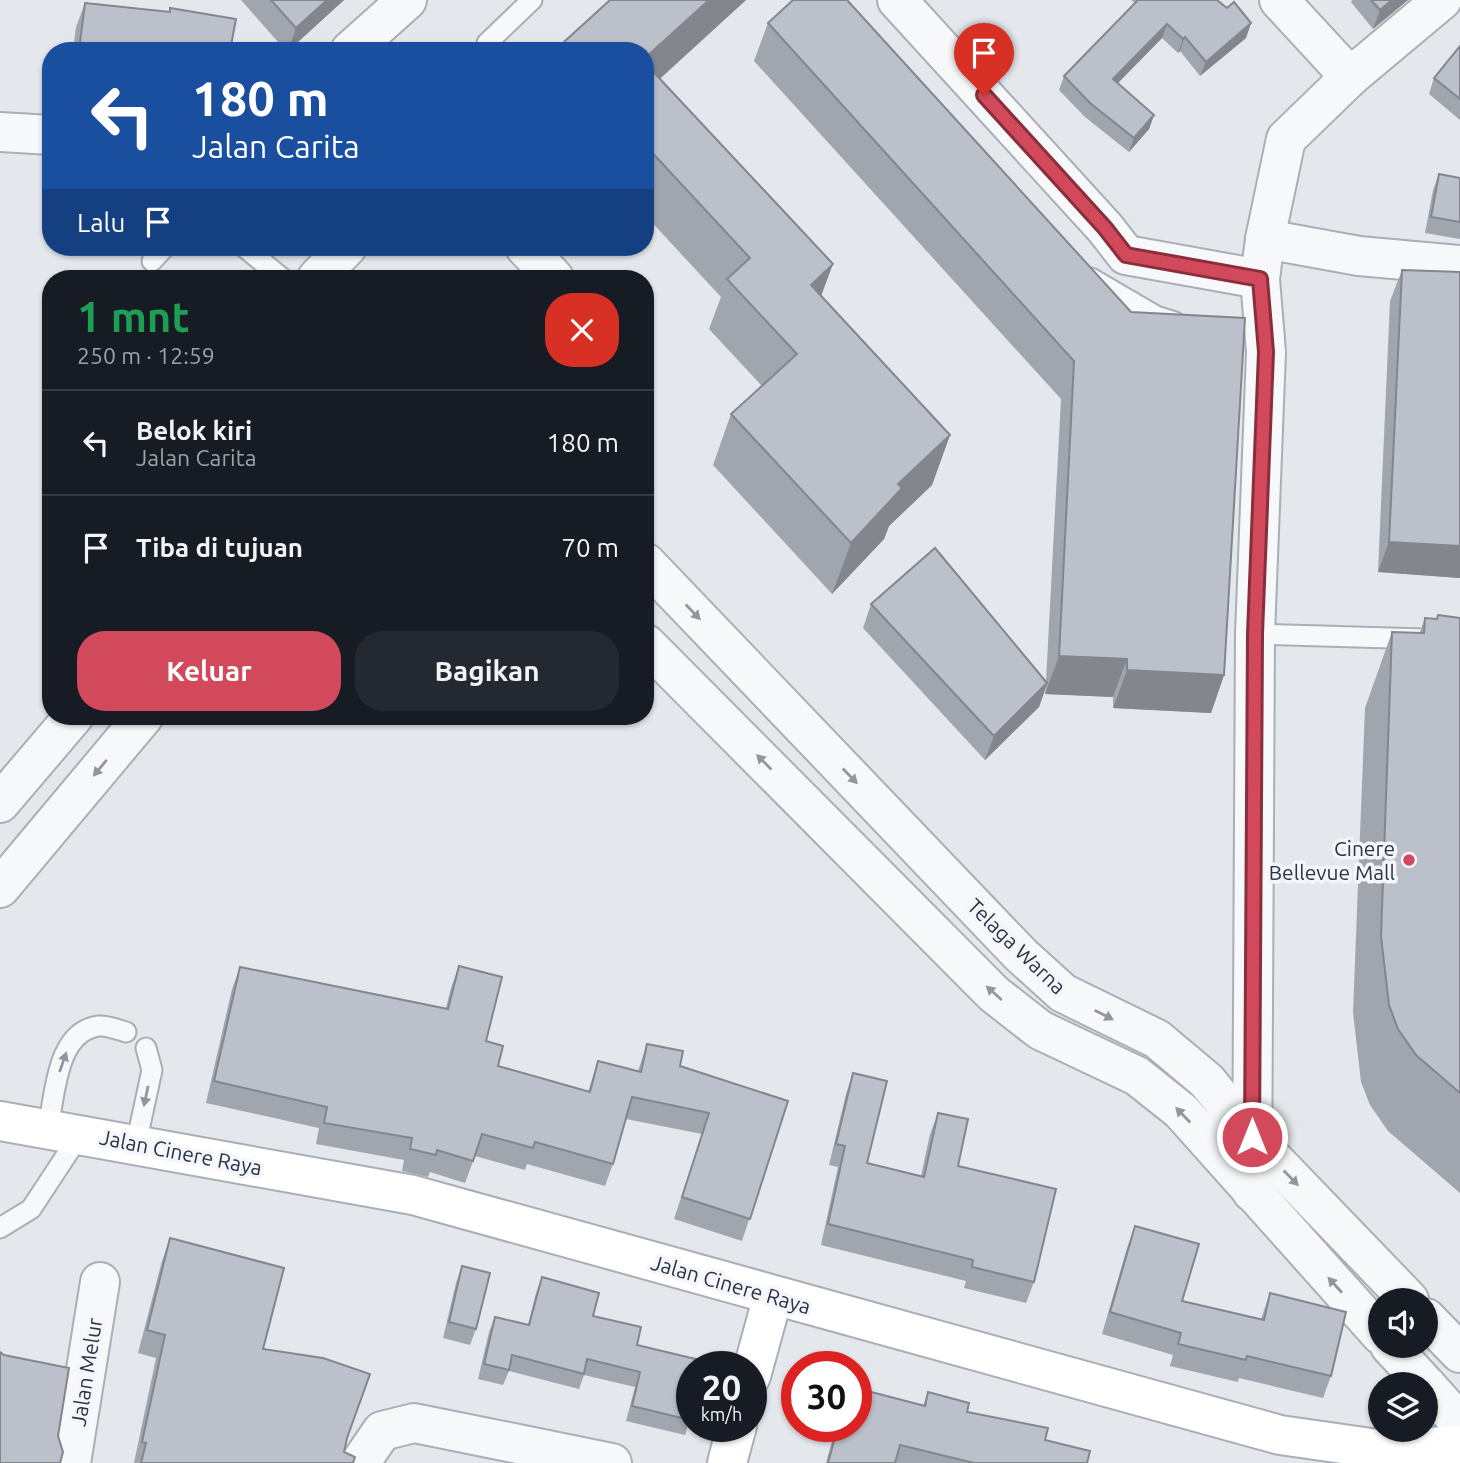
<!DOCTYPE html>
<html lang="id">
<head>
<meta charset="utf-8">
<style>
  body { margin:0; font-family:Ubuntu,sans-serif; background:#242831; color:#f1f3f6; height:100vh; display:flex; flex-direction:column; font-size:26px; white-space:nowrap }
  * { box-sizing:border-box; margin:0 }
  p { font-size:23px; color:#9ea1a6 }
  .icon { flex:none; width:38px; height:38px; fill:none; stroke:currentColor; stroke-width:2; stroke-linecap:round; stroke-linejoin:round }
  .map { position:relative; flex:1; overflow:hidden }
  .sheet { position:absolute; left:42px; top:270px; width:612px; height:455px; display:flex; flex-direction:column; background:#171b24; border-radius:28px; box-shadow:0 2px 5px #0004 }
  .sheet>* { flex:none }
  .hud { position:absolute; left:42px; top:42px; width:612px; height:214px; border-radius:28px; box-shadow:0 2px 5px #0004; background:#1a4fa0; color:#fff; overflow:hidden }
  .fabs { position:absolute; left:1368px; top:1288px; display:grid; gap:14px }
  .fabs a { display:grid; place-items:center; width:70px; height:70px; border-radius:50%; background:#171b24; box-shadow:0 2px 5px #0004; font-size:35px }
  .speed { position:absolute; left:676px; top:1351px; display:flex; gap:14px; font-size:35px; font-weight:700; text-align:center }
  .speed>* { display:grid; place-content:center; width:91px; height:91px; border-radius:50%; background:#171b24; box-shadow:0 2px 5px #0004; line-height:1 }
  .speed small { font-size:18px; font-weight:400 }
  .speed .limit { border:10px solid #d22; background:#fff; color:#111 }
  .pin { position:absolute; display:grid; place-items:center; width:60px; height:60px; color:#fff; margin:-72px -30px; border-radius:50% 50% 50% 0; rotate:-45deg; box-shadow:0 0 7px #0007 }
  .pin .icon { rotate:45deg }
  .me { position:absolute; width:77px; margin:-38px; rotate:0deg; stroke-linejoin:round; filter:drop-shadow(0 0 5px #0008) }
  .turn { display:flex; align-items:center; gap:24px; height:147px; padding:0 35px; font-size:32px }
  .turn .icon { width:91px; height:91px; stroke-width:2.5 }
  .turn b { display:block; font-size:49px; line-height:60px }
  .then { display:flex; align-items:center; height:66px; padding:0 35px; background:#0003; gap:14px; font-size:26px }
  .round { display:grid; place-items:center; flex:none; width:74px; height:74px; border-radius:28px; background:#242831 }
  .head { display:flex; align-items:center; justify-content:space-between; height:119px; padding:0 35px }
  h1 { font-size:42px; font-weight:700; line-height:52px; color:#1e9e55 }
  .action { display:flex; gap:14px; margin-top:auto; padding:14px 35px }
  .action a { flex:1; height:80px; border-radius:28px; background:#d1495b; color:#fff; font-size:28px; font-weight:700; line-height:80px; text-align:center }
  .action a+a { background:#242831; color:#f1f3f6 }
  ul { padding:0; list-style:none }
  li { display:flex; align-items:center; gap:21px; height:105px; padding:0 35px; border-top:2px solid #363941 }
  li div { flex:1 }
  li b { display:block; font-size:26px }
  li em { font-style:normal }
  .map>svg:first-child { display:block }
</style>
</head>
<body>
<div class="map">
<svg width="1460" height="1463" viewBox="0 0 1460 1463">
  <rect width="100%" height="100%" fill="#e4e7ec"/>
  <g fill="none" stroke-linecap="round" stroke-linejoin="round">
    <defs>
      <g id="lane">
        <path d="M 487,43 L 532,0"/>
        <path d="M 244,247 L 282,278"/>
        <path d="M 152,261 L 165,247"/>
        <path d="M 1091,278 L 1156,316 L 1175,322"/>
        <path d="M 1255,634 L 1460,640"/>
        <path d="M 48,1128 C 55,1096 56,1031 99,1026 C 107,1025 119,1030 126,1032"/>
        <path d="M 136,1144 L 152,1070 L 146,1048"/>
        <path d="M 0,1228 L 31,1209 L 81,1133"/>
      </g>
      <g id="street">
        <path d="M 897,0 L 1105,228 L 1126,255 L 1260,279"/>
        <path d="M 1279,0 L 1350,77"/>
        <path d="M 350,51 L 407,0"/>
        <path d="M 0,132 L 51,135"/>
        <path d="M 1265,239 L 1359,256 L 1460,265"/>
        <path d="M 525,247 L 554,278"/>
        <path d="M 317,278 L 347,247"/>
        <path d="M 646,563 L 1021,955 L 1063,993 L 1157,1039 L 1207,1081 L 1252,1137 L 1409,1300"/>
        <path d="M 646,644 L 994,994 L 1040,1030 L 1137,1076 L 1181,1111 L 1381,1335"/>
        <path d="M 0,803 L 74,716"/>
        <path d="M 0,888 L 144,716"/>
        <path d="M 1252,1192 L 1255,634 L 1266,352 L 1260,279 L 1265,239 L 1286,139 L 1350,77 L 1442,0"/>
        <path d="M 1426,1318 L 1460,1353"/>
        <path d="M 1390,1346 L 1425,1384"/>
        <path d="M 1426,1385 L 1460,1423"/>
        <path d="M 71,1463 L 100,1282"/>
        <path d="M 360,1463 L 382,1431 L 414,1423 L 612,1463"/>
      </g>
      <g id="secondary">
        <path d="M 0,1121 L 413,1195 L 1280,1435 L 1385,1450 L 1460,1445"/>
        <path d="M 751,1376 L 773,1296"/>
        <path d="M 727,1463 L 737,1426"/>
      </g>
    </defs>
    <!-- lane casing -->
    <use href="#lane" stroke="#a9aeb7" stroke-width="23"/>
    <!-- street casing -->
    <use href="#street" stroke="#a9aeb7" stroke-width="42"/>
    <!-- secondary casing -->
    <use href="#secondary" stroke="#a9aeb7" stroke-width="42"/>
    <!-- lane -->
    <use href="#lane" stroke="#f7f8fa" stroke-width="19"/>
    <!-- street -->
    <use href="#street" stroke="#f7f8fa" stroke-width="38"/>
    <!-- secondary -->
    <use href="#secondary" stroke="#fff" stroke-width="38"/>
  </g>
  <!-- wall -->
  <g fill="#a1a5ae">
    <path d="M 241,0 L 344,0 L 288,51 L 286,51 Z"/>
    <path d="M 610,0 L 746,0 L 660,79 L 821,296 L 950,435 L 932,485 L 889,526 L 884,539 L 832,594 L 713,465 L 731,414 L 762,386 L 709,329 L 721,297 L 646,216 L 646,51 Z"/>
    <path d="M 1131,0 L 1217,0 L 1227,8 L 1251,23 L 1246,38 L 1200,76 L 1180,51 L 1178,53 L 1162,38 L 1118,83 L 1154,115 L 1149,129 L 1129,152 L 1085,117 L 1059,90 L 1064,76 L 1135,3 Z"/>
    <path d="M 1352,0 L 1408,0 L 1373,29 L 1351,2 Z"/>
    <path d="M 85,3 L 169,12 L 170,8 L 230,51 L 73,51 L 76,27 Z"/>
    <path d="M 768,23 L 1131,312 L 1224,675 L 1211,713 L 1113,708 L 1113,697 L 1045,694 L 1046,688 L 1039,707 L 985,760 L 863,628 L 871,604 L 1046,681 L 1061,399 L 754,61 Z"/>
    <path d="M 1460,46 L 1460,120 L 1429,94 L 1434,78 Z"/>
    <path d="M 1439,174 L 1460,178 L 1460,239 L 1425,233 L 1433,190 Z"/>
    <path d="M 1402,270 L 1460,578 L 1378,572 L 1390,301 Z"/>
    <path d="M 1438,615 L 1460,618 L 1460,1193 L 1388,1131 L 1370,1105 L 1361,1082 L 1353,1012 L 1365,708 L 1392,632 L 1420,632 L 1425,618 L 1436,619 Z"/>
    <path d="M 459,966 L 486,1041 L 498,1066 L 588,1092 L 598,1061 L 638,1071 L 647,1044 L 680,1066 L 788,1101 L 742,1241 L 674,1219 L 702,1134 L 626,1119 L 613,1164 L 605,1186 L 527,1164 L 525,1170 L 475,1156 L 465,1183 L 430,1172 L 428,1177 L 402,1171 L 404,1160 L 316,1144 L 319,1128 L 206,1103 L 232,989 L 240,967 L 446,1008 L 451,988 Z"/>
    <path d="M 853,1073 L 867,1163 L 921,1176 L 930,1134 L 938,1113 L 958,1166 L 1034,1282 L 1026,1303 L 964,1288 L 966,1281 L 821,1245 L 838,1167 L 829,1165 L 846,1094 Z"/>
    <path d="M 1135,1226 L 1182,1301 L 1261,1319 L 1270,1293 L 1331,1376 L 1323,1398 L 1239,1378 L 1238,1382 L 1170,1366 L 1173,1355 L 1102,1334 L 1127,1248 Z"/>
    <path d="M 170,1238 L 263,1349 L 346,1439 L 344,1452 L 353,1463 L 134,1463 L 156,1358 L 138,1353 L 162,1261 Z"/>
    <path d="M 462,1266 L 476,1329 L 470,1345 L 443,1338 L 456,1283 Z"/>
    <path d="M 542,1277 L 593,1316 L 637,1345 L 691,1416 L 685,1435 L 626,1421 L 635,1387 L 584,1375 L 579,1389 L 509,1371 L 503,1385 L 478,1379 L 489,1332 L 495,1317 L 528,1325 L 536,1293 Z"/>
    <path d="M 928,1392 L 967,1412 L 1045,1440 L 1087,1463 L 826,1463 L 836,1426 L 856,1426 L 923,1406 Z"/>
  </g>
  <!-- shaded-wall -->
  <g fill="#83868d">
    <path d="M 327,0 L 344,0 L 288,51 L 296,28 Z"/>
    <path d="M 709,0 L 746,0 L 646,91 L 646,57 Z"/>
    <path d="M 1392,0 L 1408,0 L 1373,29 L 1380,10 Z"/>
    <path d="M 1251,23 L 1246,38 L 1200,76 L 1206,62 Z"/>
    <path d="M 1167,24 L 1162,38 L 1108,93 L 1113,79 Z"/>
    <path d="M 1185,37 L 1180,51 L 1178,53 L 1183,39 Z"/>
    <path d="M 1154,115 L 1149,129 L 1129,152 L 1134,138 Z"/>
    <path d="M 833,264 L 814,315 L 811,285 Z"/>
    <path d="M 950,435 L 932,485 L 889,526 L 884,539 L 832,594 L 851,543 L 898,484 Z"/>
    <path d="M 1389,542 L 1460,546 L 1460,578 L 1378,572 Z"/>
    <path d="M 1059,656 L 1127,659 L 1113,697 L 1045,694 Z"/>
    <path d="M 1127,670 L 1224,675 L 1211,713 L 1113,708 Z"/>
    <path d="M 1047,683 L 1039,707 L 985,760 L 994,736 Z"/>
  </g>
  <!-- building -->
  <g fill="#bbc0ca" stroke="#83868d" stroke-width="2">
    <path d="M 271,0 L 327,0 L 296,28 Z"/>
    <path d="M 610,0 L 709,0 L 646,57 L 646,51 L 554,51 Z"/>
    <path d="M 793,0 L 847,0 L 1131,312 L 1245,318 L 1224,675 L 1127,670 L 1127,659 L 1059,656 L 1074,361 L 768,23 Z"/>
    <path d="M 1138,0 L 1217,0 L 1227,8 L 1234,2 L 1251,23 L 1206,62 L 1185,37 L 1183,39 L 1167,24 L 1113,79 L 1154,115 L 1134,138 L 1090,103 L 1064,76 Z"/>
    <path d="M 1371,0 L 1392,0 L 1380,10 Z"/>
    <path d="M 85,3 L 170,12 L 170,8 L 236,19 L 230,51 L 79,51 Z"/>
    <path d="M 1460,46 L 1460,99 L 1434,78 Z"/>
    <path d="M 646,64 L 833,264 L 811,285 L 950,435 L 898,484 L 902,488 L 851,543 L 731,414 L 797,354 L 727,279 L 750,258 L 646,146 Z"/>
    <path d="M 1439,174 L 1460,178 L 1460,222 L 1431,217 Z"/>
    <path d="M 1402,270 L 1460,272 L 1460,546 L 1389,542 Z"/>
    <path d="M 935,548 L 1047,683 L 994,736 L 871,604 Z"/>
    <path d="M 1438,615 L 1460,618 L 1460,1093 L 1416,1055 L 1398,1029 L 1389,1005 L 1381,936 L 1392,632 L 1424,633 L 1425,618 L 1437,619 Z"/>
    <path d="M 459,966 L 502,977 L 486,1041 L 503,1046 L 498,1066 L 590,1092 L 598,1061 L 641,1072 L 647,1044 L 683,1051 L 680,1066 L 788,1101 L 750,1219 L 682,1197 L 709,1113 L 632,1097 L 613,1164 L 535,1142 L 533,1148 L 482,1134 L 473,1161 L 437,1150 L 436,1155 L 410,1149 L 412,1138 L 324,1123 L 327,1107 L 214,1081 L 240,967 L 448,1009 Z"/>
    <path d="M 853,1073 L 887,1081 L 867,1163 L 924,1177 L 938,1113 L 968,1119 L 958,1166 L 1056,1189 L 1034,1282 L 972,1267 L 973,1260 L 828,1224 L 845,1146 L 836,1144 Z"/>
    <path d="M 1135,1226 L 1199,1244 L 1182,1301 L 1264,1320 L 1270,1293 L 1346,1312 L 1331,1376 L 1247,1356 L 1246,1360 L 1178,1344 L 1181,1333 L 1110,1312 Z"/>
    <path d="M 170,1238 L 284,1268 L 263,1349 L 323,1358 L 370,1374 L 347,1438 L 344,1452 L 355,1457 L 353,1463 L 141,1463 L 146,1443 L 142,1442 L 165,1335 L 147,1330 Z"/>
    <path d="M 462,1266 L 490,1273 L 476,1329 L 449,1322 Z"/>
    <path d="M 542,1277 L 599,1293 L 593,1316 L 641,1327 L 637,1345 L 704,1361 L 703,1367 L 691,1367 L 690,1420 L 632,1406 L 640,1372 L 587,1359 L 584,1374 L 512,1355 L 509,1370 L 484,1364 L 495,1317 L 529,1325 Z"/>
    <path d="M 0,1352 L 4,1355 L 69,1368 L 58,1436 L 63,1452 L 60,1463 L 0,1463 Z"/>
    <path d="M 856,1388 L 925,1406 L 928,1392 L 969,1403 L 967,1412 L 1048,1428 L 1045,1440 L 1090,1451 L 1087,1463 L 974,1463 L 900,1445 L 895,1463 L 828,1463 L 838,1426 L 856,1426 Z"/>
  </g>
  <!-- one-way arrows -->
  <defs><path id="oneway-solid" d="M-6-.8H1V-3.2L6.5 0L1 3.2V.8H-6Z" transform="scale(1.75)"/></defs>
  <g fill="#9196a0">
    <use href="#oneway-solid" transform="translate(693 612) rotate(46)"/>
    <use href="#oneway-solid" transform="translate(764 762) rotate(-135)"/>
    <use href="#oneway-solid" transform="translate(100 768) rotate(130)"/>
    <use href="#oneway-solid" transform="translate(850 776) rotate(46)"/>
    <use href="#oneway-solid" transform="translate(994 993) rotate(-138)"/>
    <use href="#oneway-solid" transform="translate(1104 1015) rotate(27)"/>
    <use href="#oneway-solid" transform="translate(63 1062) rotate(-71)"/>
    <use href="#oneway-solid" transform="translate(146 1096) rotate(102)"/>
    <use href="#oneway-solid" transform="translate(1183 1115) rotate(-134)"/>
    <use href="#oneway-solid" transform="translate(1291 1178) rotate(46)"/>
    <use href="#oneway-solid" transform="translate(1335 1285) rotate(-132)"/>
  </g>
  <g fill="none" stroke-linecap="round" stroke-linejoin="round">
    <defs>
      <path id="route" d="M 984,95 L 1105,228 L 1126,255 L 1260,279 L 1266,352 L 1255,634 L 1252,1137"/>
    </defs>
    <!-- route casing -->
    <use href="#route" stroke="#882f3b" stroke-width="18"/>
    <!-- route -->
    <use href="#route" stroke="#d1495b" stroke-width="12"/>
  </g>
  <!-- markers -->
  <circle fill="#d1495b" stroke="#f4f6f9" stroke-width="2.5" cx="1409" cy="860" r="7"/>
  <g text-anchor="middle" dominant-baseline="central" stroke-width="7" stroke-linejoin="round" paint-order="stroke">
    <!-- poi labels -->
    <g font-size="21" fill="#2b3445" stroke="#f4f6f9" text-anchor="end">
      <text x="1395" y="848">Cinere<tspan x="1395" dy="24">Bellevue Mall</tspan></text>
    </g>
    <!-- street labels -->
    <g font-size="21" fill="#2b3445" stroke="#f4f6f9">
      <text transform="translate(1017 946) rotate(44)">Telaga Warna</text>
      <text transform="translate(181 1152) rotate(11)">Jalan Cinere Raya</text>
      <text transform="translate(731 1284) rotate(16)">Jalan Cinere Raya</text>
      <text transform="translate(86 1372) rotate(-81)">Jalan Melur</text>
    </g>
  </g>
</svg>
<div class="fabs">
<a><svg class="icon" aria-label="sound" viewBox="0 0 24 24"><path d="M4 9h4l5-4v14l-5-4H4zM17 9q2 3 0 6"/></svg></a>
<a><svg class="icon" aria-label="layers" viewBox="0 0 24 24"><path d="M12 4l9 5-9 5-9-5zM3 14l9 5 9-5"/></svg></a>
</div>
<div class="speed"><div>20<small>km/h</small></div><div class="limit">30</div></div>
<div class="pin" style="left:984px;top:95px;background:#d93025"><svg class="icon" aria-label="arrive" viewBox="0 0 24 24"><path d="M6 21V4h12l-3 4 3 4H6"/></svg></div>
<svg class="me" style="left:1252px;top:1137px" viewBox="-20 -20 40 40"><circle r="17" fill="#d1495b" stroke="#fff" stroke-width="3"/><path d="M0-11L8 9 0 5-8 9z" fill="#fff"/></svg>
<div class="hud">
<div class="turn"><svg class="icon" aria-label="left" viewBox="0 0 24 24"><path d="M17 20v-9H6M10 6l-5 5 5 5"/></svg><div><b>180 m</b>Jalan Carita</div></div>
<div class="then">Lalu<svg class="icon" aria-label="arrive" viewBox="0 0 24 24"><path d="M6 21V4h12l-3 4 3 4H6"/></svg></div>
</div>
<section class="sheet">
<div class="head"><div><h1>1 mnt</h1><p>250 m · 12:59</p></div><a class="round" style="background:#d93025;color:#fff"><svg class="icon" aria-label="close" viewBox="0 0 24 24"><path d="M6 6l12 12M18 6L6 18"/></svg></a></div>
<ul>
<li><svg class="icon" aria-label="left" viewBox="0 0 24 24"><path d="M17 20v-9H6M10 6l-5 5 5 5"/></svg><div><b>Belok kiri</b><p>Jalan Carita</p></div><em>180 m</em></li>
<li><svg class="icon" aria-label="arrive" viewBox="0 0 24 24"><path d="M6 21V4h12l-3 4 3 4H6"/></svg><div><b>Tiba di tujuan</b></div><em>70 m</em></li>
</ul>
<div class="action"><a>Keluar</a><a>Bagikan</a></div>
</section>
</div>
</body>
</html>
